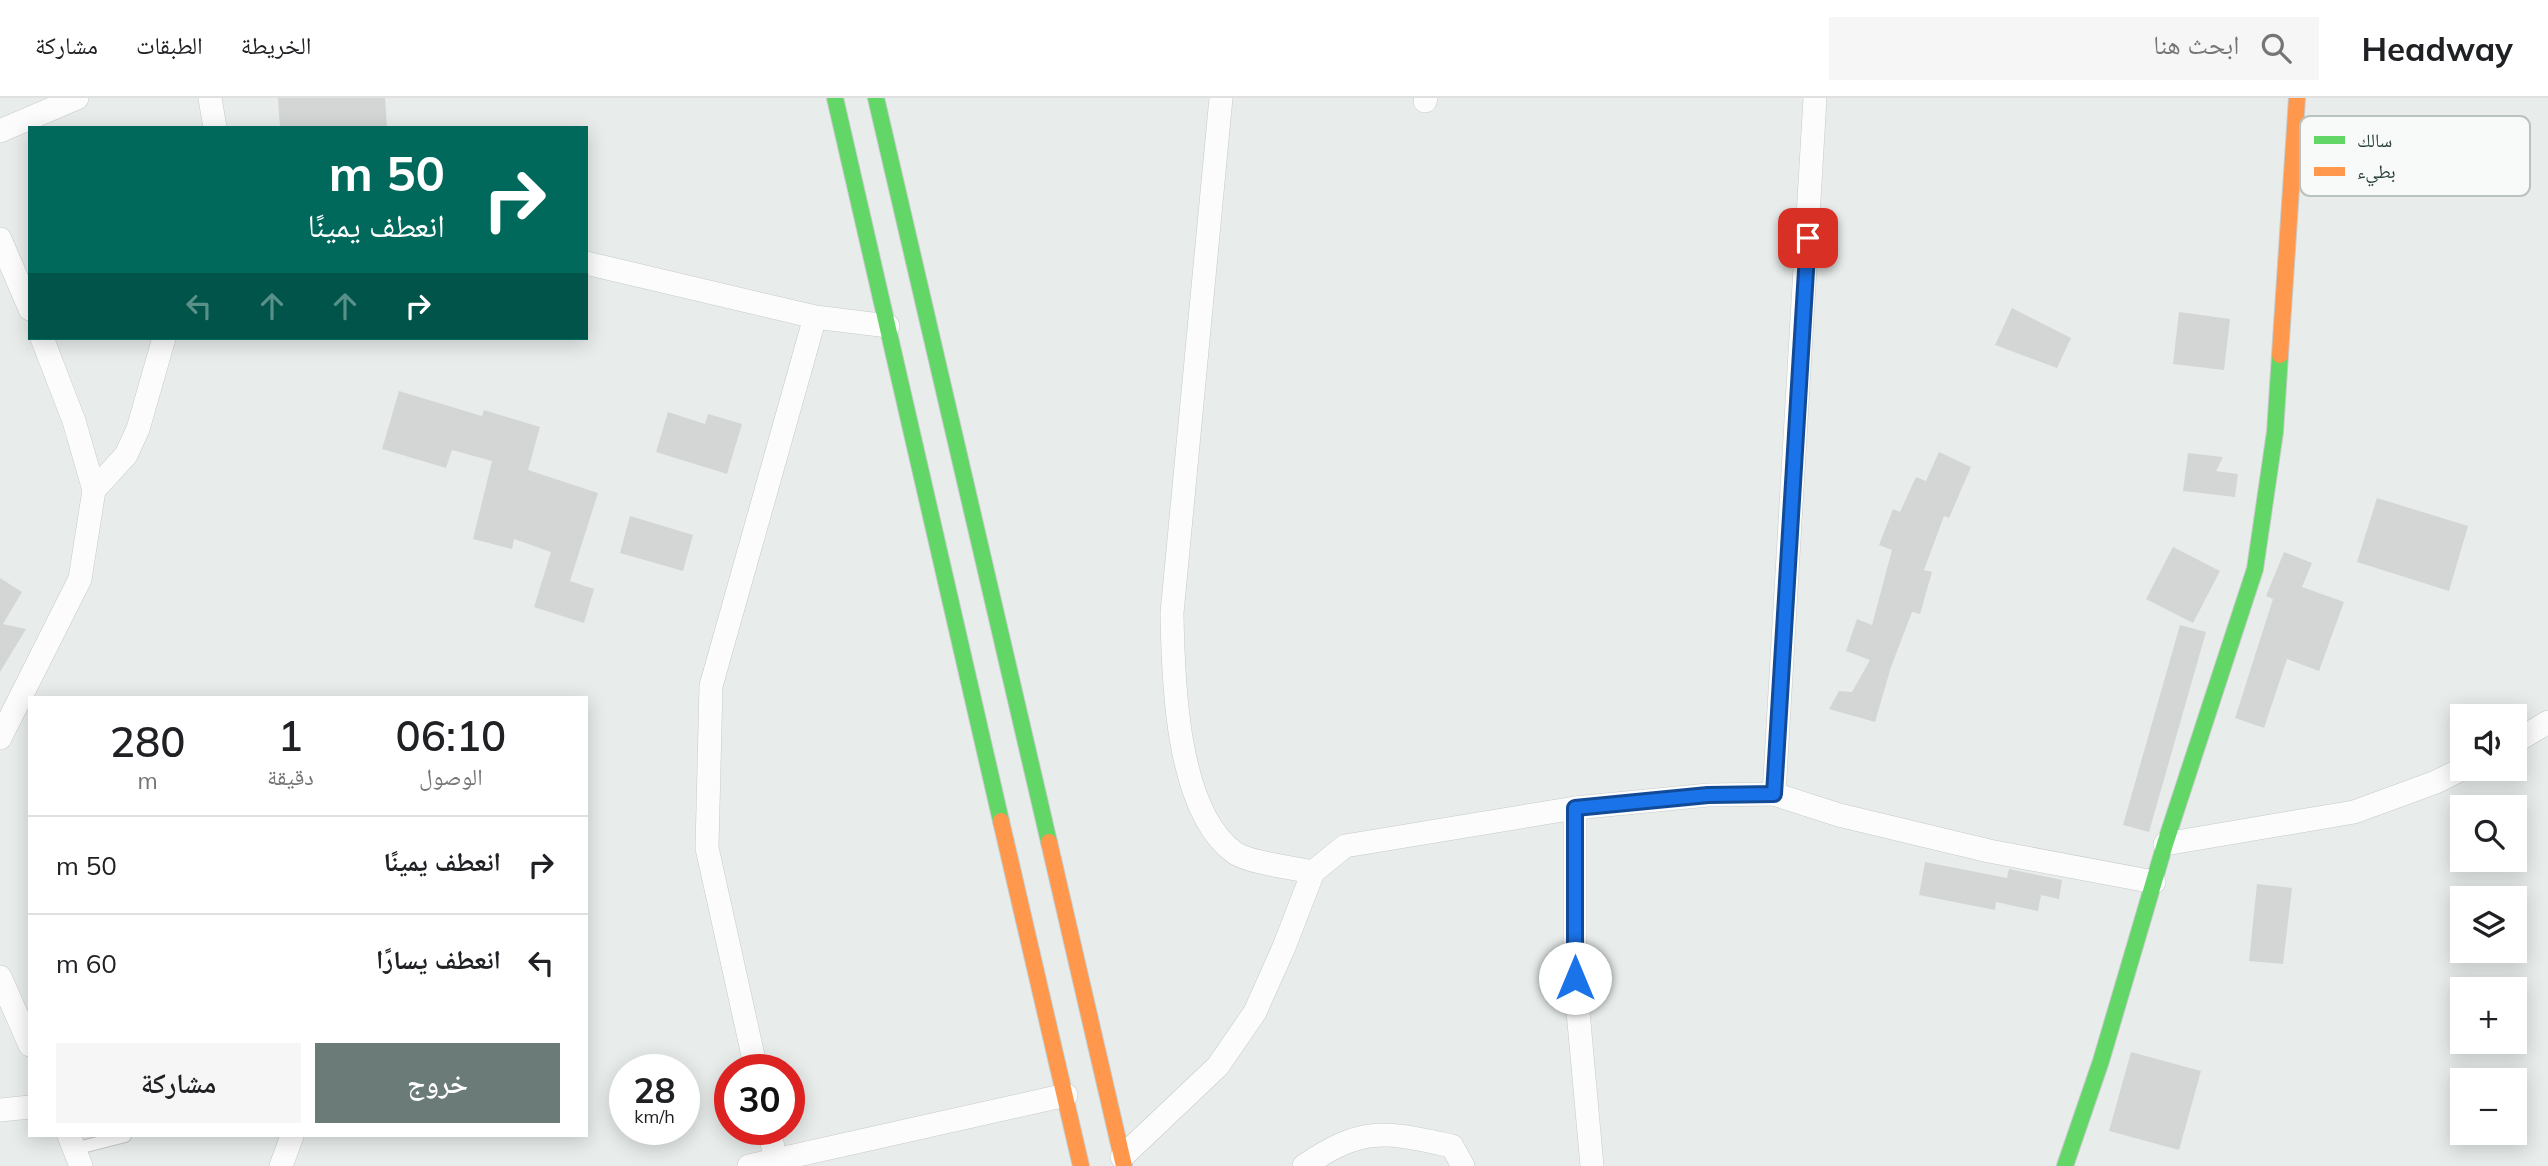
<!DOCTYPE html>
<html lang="ar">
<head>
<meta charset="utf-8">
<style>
  body { margin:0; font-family:Mulish,"Noto Naskh Arabic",sans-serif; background:#f6f6f6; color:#202124; direction:rtl; height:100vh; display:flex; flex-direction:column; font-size:26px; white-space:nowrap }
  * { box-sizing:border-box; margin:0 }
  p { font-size:23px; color:#757577 }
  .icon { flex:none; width:38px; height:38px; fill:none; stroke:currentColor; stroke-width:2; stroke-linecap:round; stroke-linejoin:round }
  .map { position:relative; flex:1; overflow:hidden; direction:ltr }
  .drawer { position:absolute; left:28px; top:598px; width:560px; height:441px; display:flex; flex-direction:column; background:#fff; border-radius:0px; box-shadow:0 4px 18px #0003; direction:rtl }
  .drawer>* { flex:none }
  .hud { position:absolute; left:28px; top:28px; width:560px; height:214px; border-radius:0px; box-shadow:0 4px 18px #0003; direction:rtl; background:#00695c; color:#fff; overflow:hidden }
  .controls { position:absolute; left:2450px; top:606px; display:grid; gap:14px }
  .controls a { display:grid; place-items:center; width:77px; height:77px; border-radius:0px; background:#fff; box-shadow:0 4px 18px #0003; font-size:35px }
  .speed { position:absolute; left:609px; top:956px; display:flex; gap:14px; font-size:35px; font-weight:700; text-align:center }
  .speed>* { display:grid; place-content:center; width:91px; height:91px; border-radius:50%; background:#fff; box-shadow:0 4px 18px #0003; line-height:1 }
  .speed small { font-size:18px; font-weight:400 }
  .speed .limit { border:10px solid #d22; background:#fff; color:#111 }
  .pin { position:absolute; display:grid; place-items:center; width:60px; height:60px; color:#fff; margin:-30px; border-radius:14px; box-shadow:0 4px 10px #0006 }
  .me { position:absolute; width:77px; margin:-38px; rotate:0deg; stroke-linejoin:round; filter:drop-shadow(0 0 5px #0008) }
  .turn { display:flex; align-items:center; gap:24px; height:147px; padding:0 28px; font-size:32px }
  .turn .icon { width:91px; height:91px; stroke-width:2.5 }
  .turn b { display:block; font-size:49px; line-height:60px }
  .lanes { display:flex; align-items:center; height:66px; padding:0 28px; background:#0003; justify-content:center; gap:35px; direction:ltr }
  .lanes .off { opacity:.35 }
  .eta { display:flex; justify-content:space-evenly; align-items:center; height:119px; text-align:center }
  .eta b { font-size:42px; font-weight:600; line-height:49px }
  .primary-button { display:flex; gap:14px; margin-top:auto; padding:14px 28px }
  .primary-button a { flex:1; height:80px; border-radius:0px; background:#6b7b78; color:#fff; font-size:28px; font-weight:600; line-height:80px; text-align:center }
  .primary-button a+a { background:#f6f6f6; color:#202124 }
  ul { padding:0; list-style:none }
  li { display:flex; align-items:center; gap:21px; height:98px; padding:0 28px; border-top:2px solid #e0e0e0 }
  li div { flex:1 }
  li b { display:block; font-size:26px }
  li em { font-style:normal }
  header { display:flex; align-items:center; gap:42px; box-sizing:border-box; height:98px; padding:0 35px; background:#fff; border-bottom:2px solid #e0e0e0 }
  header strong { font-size:33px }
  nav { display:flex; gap:38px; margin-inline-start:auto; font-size:24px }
  .search { width:490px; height:63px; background:#f6f6f6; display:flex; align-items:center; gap:18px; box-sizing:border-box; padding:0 24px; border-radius:0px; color:#757577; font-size:26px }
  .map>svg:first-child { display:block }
</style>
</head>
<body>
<header>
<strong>Headway</strong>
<div class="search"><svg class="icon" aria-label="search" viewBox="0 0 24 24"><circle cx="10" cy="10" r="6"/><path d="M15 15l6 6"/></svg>ابحث هنا</div>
<nav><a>الخريطة</a><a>الطبقات</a><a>مشاركة</a></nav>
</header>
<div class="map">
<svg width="2548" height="1068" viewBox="0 0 2548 1068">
  <rect width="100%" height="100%" fill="#e8edeb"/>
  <!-- building -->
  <g fill="#d3d6d5">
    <path d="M 278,0 L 385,0 L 387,30 L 280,30 Z"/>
    <path d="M 2012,210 L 2071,240 L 2057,270 L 1995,247 Z"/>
    <path d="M 2179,214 L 2230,221 L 2224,272 L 2173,266 Z"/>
    <path d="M 399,293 L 482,318 L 484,312 L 540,329 L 528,372 L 598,395 L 570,483 L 594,491 L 584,525 L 534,509 L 551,454 L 514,441 L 512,451 L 473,441 L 492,363 L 452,352 L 446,370 L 382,351 Z"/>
    <path d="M 668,314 L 705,326 L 708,316 L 742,326 L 727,376 L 656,354 Z"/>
    <path d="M 1939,354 L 1971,369 L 1949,420 L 1944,418 L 1924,472 L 1932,474 L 1920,516 L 1912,514 L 1891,569 L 1875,624 L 1829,611 L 1839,593 L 1852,594 L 1870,562 L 1846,553 L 1857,521 L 1872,527 L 1892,452 L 1879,447 L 1893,411 L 1900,414 L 1916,379 L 1926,383 Z"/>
    <path d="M 2188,355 L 2223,359 L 2216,373 L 2238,376 L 2235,399 L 2183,393 Z"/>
    <path d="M 2377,400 L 2468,428 L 2449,493 L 2357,464 Z"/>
    <path d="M 630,418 L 693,437 L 683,473 L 620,455 Z"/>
    <path d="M 2173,449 L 2220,473 L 2193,525 L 2146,501 Z"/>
    <path d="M 2284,454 L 2312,465 L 2302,489 L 2344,504 L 2319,573 L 2287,561 L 2264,630 L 2235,620 L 2273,501 L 2266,498 Z"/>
    <path d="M 0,480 L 22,494 L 3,526 L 26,531 L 0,574 Z"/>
    <path d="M 2180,527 L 2206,534 L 2149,734 L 2123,727 Z"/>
    <path d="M 1925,764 L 2007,780 L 2009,771 L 2062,782 L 2059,801 L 2041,797 L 2038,813 L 1996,804 L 1995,812 L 1919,797 Z"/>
    <path d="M 2257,786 L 2292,790 L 2283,866 L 2249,863 Z"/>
    <path d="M 2131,954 L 2201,973 L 2179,1052 L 2109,1033 Z"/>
  </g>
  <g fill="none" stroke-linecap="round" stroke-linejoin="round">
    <defs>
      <path id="lane" d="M 74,1051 L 125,1038"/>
      <g id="street">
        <path d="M 210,0 L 215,30"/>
        <path d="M 1221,0 L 1172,515 C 1173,581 1176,713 1235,755 C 1250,765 1294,770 1313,774"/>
        <path d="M 1425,3 L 1426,0"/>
        <path d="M 0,33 L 77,0"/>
        <path d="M 0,141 L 30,211"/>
        <path d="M 586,165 L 815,219 L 888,228"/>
        <path d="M 94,392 L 126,357 L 138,331 L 164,240"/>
        <path d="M 0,640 L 80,481 L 94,392 L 74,323 L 42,240"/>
        <path d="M 2515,644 L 2548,624"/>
        <path d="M 1774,696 L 1815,0"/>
        <path d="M 1575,710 L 1575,880 L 1592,1068"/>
        <path d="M 2165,746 L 2354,714 L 2436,684 L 2464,670"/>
        <path d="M 0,879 L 30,947"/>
        <path d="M 756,971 L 707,750 L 711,588 L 815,219"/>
        <path d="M 0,1012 L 30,1009"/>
        <path d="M 769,1031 L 777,1068"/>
        <path d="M 69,1038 L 81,1068"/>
        <path d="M 1122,1059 L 1218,968 L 1255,914 L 1284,849 L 1313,774 L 1345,748 L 1575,710 L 1708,697 L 1774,696 L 1839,717 L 1989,753 L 2154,784"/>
        <path d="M 281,1068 L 292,1038"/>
        <path d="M 749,1068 L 1066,997"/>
        <path d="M 1304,1068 C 1364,1027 1385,1034 1452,1048 L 1463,1068"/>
      </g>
      <g id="fast">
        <path d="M 835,0 L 1001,723"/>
        <path d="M 876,0 L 1049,744"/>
        <path d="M 2065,1068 L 2101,963 L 2165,746 L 2255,471 L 2275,334 L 2280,257"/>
      </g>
      <g id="slow">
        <path d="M 2280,257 L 2297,0"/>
        <path d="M 1001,723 L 1081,1068"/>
        <path d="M 1049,744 L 1124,1068"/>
      </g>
    </defs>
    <!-- lane casing -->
    <use href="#lane" stroke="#c5cac8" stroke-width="14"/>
    <!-- street casing -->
    <use href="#street" stroke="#c5cac8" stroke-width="24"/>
    <!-- fast casing -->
    <use href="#fast" stroke="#c6cbc9" stroke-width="18"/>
    <!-- slow casing -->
    <use href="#slow" stroke="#c6cbc9" stroke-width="18"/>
    <!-- lane -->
    <use href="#lane" stroke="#fcfcfc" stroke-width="12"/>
    <!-- street -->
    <use href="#street" stroke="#fcfcfc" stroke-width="23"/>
    <!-- fast -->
    <use href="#fast" stroke="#63d668" stroke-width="16"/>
    <!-- slow -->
    <use href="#slow" stroke="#ff974d" stroke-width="16"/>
  </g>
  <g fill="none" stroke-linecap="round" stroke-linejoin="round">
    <defs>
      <path id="route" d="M 1575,880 L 1575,710 L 1708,697 L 1774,696 L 1808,140"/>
    </defs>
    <!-- route casing -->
    <use href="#route" stroke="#114b97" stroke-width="18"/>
    <!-- route -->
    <use href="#route" stroke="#1a73e8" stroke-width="12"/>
  </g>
  <!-- legend -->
  <rect x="2300" y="18" width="230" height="80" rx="10" fill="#f7faf9" stroke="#b9c2c0" stroke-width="2"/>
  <rect x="2314" y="38" width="31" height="8" fill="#63d668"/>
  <rect x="2314" y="69" width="31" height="9" fill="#ff974d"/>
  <g font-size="19" fill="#283e3a">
    <text x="2357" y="49">سالك</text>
    <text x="2357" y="80">بطيء</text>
  </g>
</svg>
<div class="controls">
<a><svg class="icon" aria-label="sound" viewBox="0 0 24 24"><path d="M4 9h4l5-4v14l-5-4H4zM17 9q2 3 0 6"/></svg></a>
<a><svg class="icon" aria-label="search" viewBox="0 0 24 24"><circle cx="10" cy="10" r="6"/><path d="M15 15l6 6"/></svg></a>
<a><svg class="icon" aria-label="layers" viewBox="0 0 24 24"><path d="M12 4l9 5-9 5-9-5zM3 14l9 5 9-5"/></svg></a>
<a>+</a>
<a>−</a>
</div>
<div class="speed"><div>28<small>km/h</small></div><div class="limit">30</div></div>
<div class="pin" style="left:1808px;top:140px;background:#d93025"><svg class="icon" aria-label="arrive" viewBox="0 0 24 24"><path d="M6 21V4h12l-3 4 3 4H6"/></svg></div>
<svg class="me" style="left:1575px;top:880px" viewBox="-20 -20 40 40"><circle r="19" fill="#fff"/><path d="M0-13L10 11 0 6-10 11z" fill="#1a73e8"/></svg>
<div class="hud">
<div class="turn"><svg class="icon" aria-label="right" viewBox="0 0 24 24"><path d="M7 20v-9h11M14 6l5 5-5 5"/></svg><div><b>50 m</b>انعطف يمينًا</div></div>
<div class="lanes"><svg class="icon off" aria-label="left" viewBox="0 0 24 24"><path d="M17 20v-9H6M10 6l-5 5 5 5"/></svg><svg class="icon off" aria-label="ahead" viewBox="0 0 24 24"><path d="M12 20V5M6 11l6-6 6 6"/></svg><svg class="icon off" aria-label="ahead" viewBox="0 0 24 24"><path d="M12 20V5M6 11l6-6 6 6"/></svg><svg class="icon" aria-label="right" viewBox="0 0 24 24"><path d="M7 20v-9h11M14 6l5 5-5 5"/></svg></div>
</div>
<section class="drawer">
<div class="eta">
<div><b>06:10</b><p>الوصول</p></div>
<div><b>1</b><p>دقيقة</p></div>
<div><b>280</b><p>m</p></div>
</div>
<ul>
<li><svg class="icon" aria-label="right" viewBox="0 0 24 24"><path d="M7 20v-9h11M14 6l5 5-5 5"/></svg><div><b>انعطف يمينًا</b></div><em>50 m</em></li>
<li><svg class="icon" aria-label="left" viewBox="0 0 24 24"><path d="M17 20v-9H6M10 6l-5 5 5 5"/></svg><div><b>انعطف يسارًا</b></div><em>60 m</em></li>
</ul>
<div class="primary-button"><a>خروج</a><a>مشاركة</a></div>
</section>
</div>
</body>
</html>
